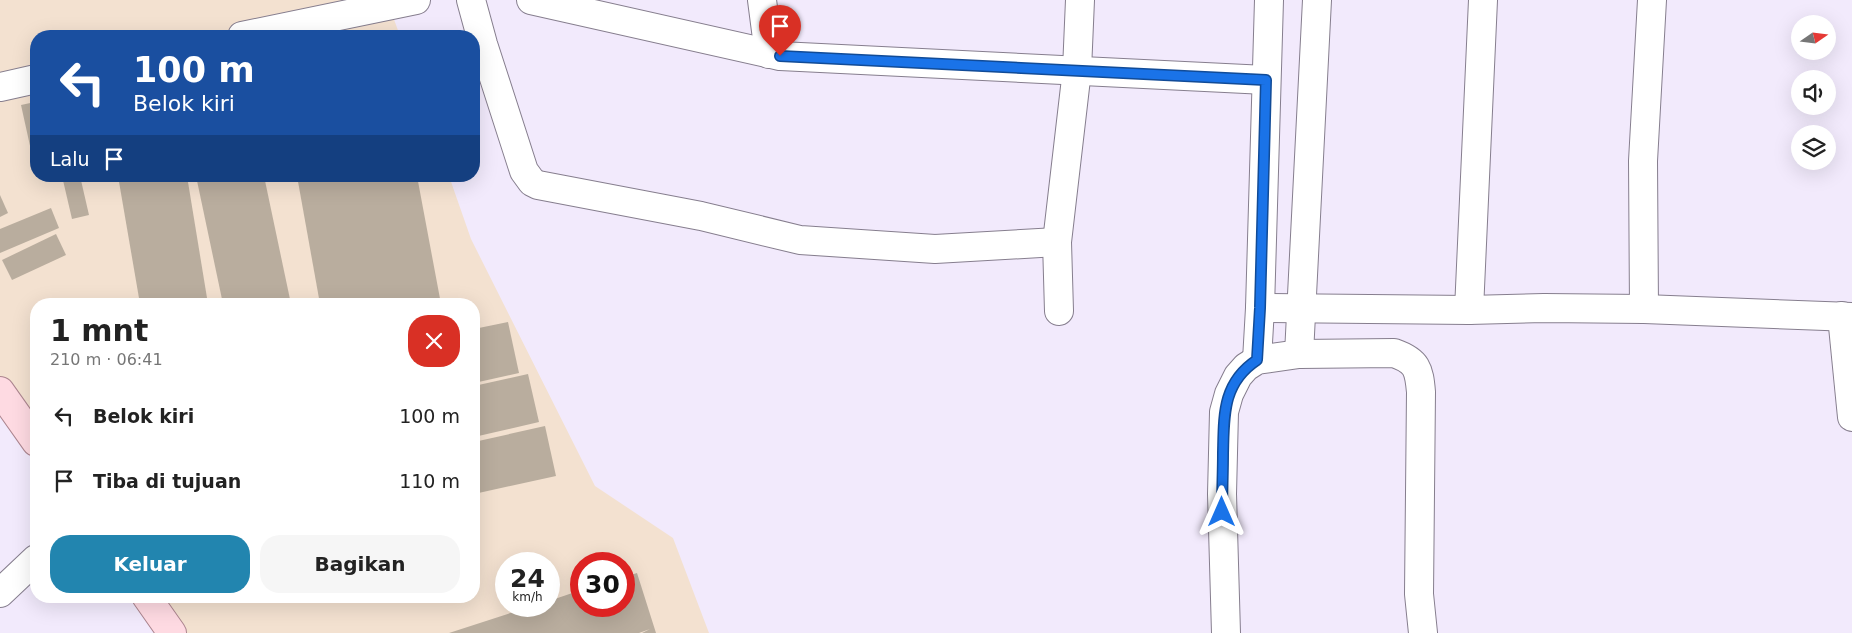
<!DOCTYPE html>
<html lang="id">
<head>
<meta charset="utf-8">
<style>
  body { margin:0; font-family:"DejaVu Sans",sans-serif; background:#f6f6f6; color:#222; height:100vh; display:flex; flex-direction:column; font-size:19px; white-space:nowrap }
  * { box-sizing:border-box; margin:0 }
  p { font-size:16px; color:#767676 }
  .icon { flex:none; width:28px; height:28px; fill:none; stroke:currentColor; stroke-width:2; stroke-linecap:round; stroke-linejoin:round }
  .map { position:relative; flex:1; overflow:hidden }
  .details { position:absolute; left:30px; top:298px; width:450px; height:305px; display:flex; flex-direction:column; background:#fff; border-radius:20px; box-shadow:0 5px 20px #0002 }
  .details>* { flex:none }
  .hud { position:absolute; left:30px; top:30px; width:450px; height:152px; border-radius:20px; box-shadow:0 5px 20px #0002; background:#1a4fa0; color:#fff; overflow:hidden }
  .needle { width:32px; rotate:76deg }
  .fabs { position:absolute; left:1791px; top:15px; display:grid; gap:10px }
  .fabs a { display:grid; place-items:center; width:45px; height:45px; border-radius:50%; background:#fff; box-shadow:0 5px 20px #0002; font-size:25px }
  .speed { position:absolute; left:495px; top:552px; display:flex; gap:10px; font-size:25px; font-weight:700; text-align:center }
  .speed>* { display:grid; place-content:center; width:65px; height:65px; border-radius:50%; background:#fff; box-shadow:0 5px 20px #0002; line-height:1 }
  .speed small { font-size:12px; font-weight:400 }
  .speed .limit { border:8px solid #d22; background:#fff; color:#111 }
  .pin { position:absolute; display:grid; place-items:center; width:42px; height:42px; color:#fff; margin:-51px -21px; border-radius:50% 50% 50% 0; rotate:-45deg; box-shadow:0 0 5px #0007 }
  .pin .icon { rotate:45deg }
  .me { position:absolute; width:55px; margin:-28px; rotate:0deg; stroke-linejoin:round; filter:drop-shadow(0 0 4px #0008) }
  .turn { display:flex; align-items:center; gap:18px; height:105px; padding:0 20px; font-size:22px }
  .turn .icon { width:65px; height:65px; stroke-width:2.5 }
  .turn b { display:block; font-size:35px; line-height:42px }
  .then { display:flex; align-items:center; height:48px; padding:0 20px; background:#0003; gap:10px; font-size:19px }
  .round { display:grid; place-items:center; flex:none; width:52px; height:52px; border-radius:20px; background:#f6f6f6 }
  .headline { display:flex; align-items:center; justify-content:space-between; height:85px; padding:0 20px }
  h1 { font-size:30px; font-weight:600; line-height:38px }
  .primary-button { display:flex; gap:10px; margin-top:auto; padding:10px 20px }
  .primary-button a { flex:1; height:58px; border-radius:20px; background:#2285af; color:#fff; font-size:20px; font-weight:600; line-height:58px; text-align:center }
  .primary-button a+a { background:#f6f6f6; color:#222 }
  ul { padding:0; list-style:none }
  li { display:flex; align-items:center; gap:15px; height:65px; padding:0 20px }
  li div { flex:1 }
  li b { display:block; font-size:19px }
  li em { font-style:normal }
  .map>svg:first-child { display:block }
</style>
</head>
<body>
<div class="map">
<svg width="1852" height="633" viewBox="0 0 1852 633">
  <rect width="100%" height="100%" fill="#f2eafc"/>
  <!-- industrial -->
  <path fill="#f3e1d0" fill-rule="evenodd" d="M 0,0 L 387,0 L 400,36 L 36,36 L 36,176 L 449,176 L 471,239 L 595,486 L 673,538 L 709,633 L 172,633 L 146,596 L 474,596 L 474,304 L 36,304 L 36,442 L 0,391 ZM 506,564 L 549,564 L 549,606 L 506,606 ZM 581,564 L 624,564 L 624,606 L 581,606 Z"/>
  <!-- building -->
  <g fill="#b9ad9e">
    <path d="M 35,102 L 36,163 L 34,164 L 21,105 Z"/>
    <path d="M 62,176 L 80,176 L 89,215 L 72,219 Z"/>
    <path d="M 118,176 L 187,176 L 208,304 L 140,304 Z"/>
    <path d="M 196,176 L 264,176 L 291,304 L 223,304 Z"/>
    <path d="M 297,176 L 417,176 L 441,304 L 320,304 Z"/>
    <path d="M 0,195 L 8,213 L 0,217 Z"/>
    <path d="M 51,208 L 59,228 L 0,253 L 0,229 Z"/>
    <path d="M 56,234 L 66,255 L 12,280 L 2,260 Z"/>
    <path d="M 508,322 L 519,373 L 474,383 L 474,329 Z"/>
    <path d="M 528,374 L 539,422 L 474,437 L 474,386 Z"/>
    <path d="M 545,426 L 556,476 L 474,494 L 474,442 Z"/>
    <path d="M 637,573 L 656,633 L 642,633 L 650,629 L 639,633 L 449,633 L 532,606 L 549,606 L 549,601 L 581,590 L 581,606 L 624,606 L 624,577 Z"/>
  </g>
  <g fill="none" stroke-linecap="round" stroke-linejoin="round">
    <defs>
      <g id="minor">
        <path d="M 471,0 L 483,44 L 524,171 L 532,182 L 538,185 L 701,216 L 800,240 L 935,249 L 1057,242"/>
        <path d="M 531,0 L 780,56 L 1266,80"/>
        <path d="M 762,0 L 769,54"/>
        <path d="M 242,36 L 416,0"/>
        <path d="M 0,87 L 36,79"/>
        <path d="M 1260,308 L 1469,310 L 1544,308 L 1644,309 L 1852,317"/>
        <path d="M 1644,309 L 1643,161 L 1652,0"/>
        <path d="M 1469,310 L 1483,0"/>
        <path d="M 1059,311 L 1057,242 L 1077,70 L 1080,0"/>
        <path d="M 1842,316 L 1852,417"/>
        <path d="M 1299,354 L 1317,0"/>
        <path d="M 1257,360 L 1260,308 L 1269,0"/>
        <path d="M 0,593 L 36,559"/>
        <path d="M 1226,633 L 1222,494 L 1224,412 L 1229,394 L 1238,376 L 1246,367 L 1257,360 L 1299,354 L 1394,353 C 1417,361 1419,369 1421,392 L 1419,594 L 1423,633"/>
      </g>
      <g id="major">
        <path d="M 0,391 L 36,442"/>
        <path d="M 146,596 L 172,633"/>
      </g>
    </defs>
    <!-- minor casing -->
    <use href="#minor" stroke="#867e8e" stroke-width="30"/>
    <!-- major casing -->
    <use href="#major" stroke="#ac858f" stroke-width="30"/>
    <!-- minor -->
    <use href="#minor" stroke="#fff" stroke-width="28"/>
    <!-- major -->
    <use href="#major" stroke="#fedae2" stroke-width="28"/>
  </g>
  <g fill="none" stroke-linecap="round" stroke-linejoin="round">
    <defs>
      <path id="route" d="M 780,56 L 1266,80 L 1260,308 L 1257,360 C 1222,383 1224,416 1223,453 C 1223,473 1222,492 1222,512"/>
    </defs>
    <!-- route casing -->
    <use href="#route" stroke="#114b97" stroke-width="12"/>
    <!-- route -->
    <use href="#route" stroke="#1a73e8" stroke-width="9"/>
  </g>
</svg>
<div class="fabs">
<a><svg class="needle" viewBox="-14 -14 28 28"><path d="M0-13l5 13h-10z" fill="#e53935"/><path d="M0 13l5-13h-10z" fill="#767676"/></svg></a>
<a><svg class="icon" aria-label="sound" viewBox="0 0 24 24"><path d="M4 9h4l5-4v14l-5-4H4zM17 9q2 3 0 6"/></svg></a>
<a><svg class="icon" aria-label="layers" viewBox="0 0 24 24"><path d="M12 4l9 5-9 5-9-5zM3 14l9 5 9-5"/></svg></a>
</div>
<div class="speed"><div>24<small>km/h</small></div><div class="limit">30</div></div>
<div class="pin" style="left:780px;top:56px;background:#d93025"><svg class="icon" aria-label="arrive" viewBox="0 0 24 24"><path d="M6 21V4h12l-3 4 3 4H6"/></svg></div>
<svg class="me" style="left:1222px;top:512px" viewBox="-20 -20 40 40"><path d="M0-17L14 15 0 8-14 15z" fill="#1a73e8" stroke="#fff" stroke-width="4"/></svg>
<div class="hud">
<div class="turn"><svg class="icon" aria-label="left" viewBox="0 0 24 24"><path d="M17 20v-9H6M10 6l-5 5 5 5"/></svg><div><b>100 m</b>Belok kiri</div></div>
<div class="then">Lalu<svg class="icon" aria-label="arrive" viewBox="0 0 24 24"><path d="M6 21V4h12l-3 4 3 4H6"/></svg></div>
</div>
<section class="details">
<div class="headline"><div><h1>1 mnt</h1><p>210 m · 06:41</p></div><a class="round" style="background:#d93025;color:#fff"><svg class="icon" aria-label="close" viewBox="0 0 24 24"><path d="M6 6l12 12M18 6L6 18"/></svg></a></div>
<ul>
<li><svg class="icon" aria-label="left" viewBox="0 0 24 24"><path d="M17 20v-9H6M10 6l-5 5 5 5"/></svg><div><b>Belok kiri</b></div><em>100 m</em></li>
<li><svg class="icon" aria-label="arrive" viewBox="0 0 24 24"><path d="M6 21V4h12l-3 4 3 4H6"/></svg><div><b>Tiba di tujuan</b></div><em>110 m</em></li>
</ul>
<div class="primary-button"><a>Keluar</a><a>Bagikan</a></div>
</section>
</div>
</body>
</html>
